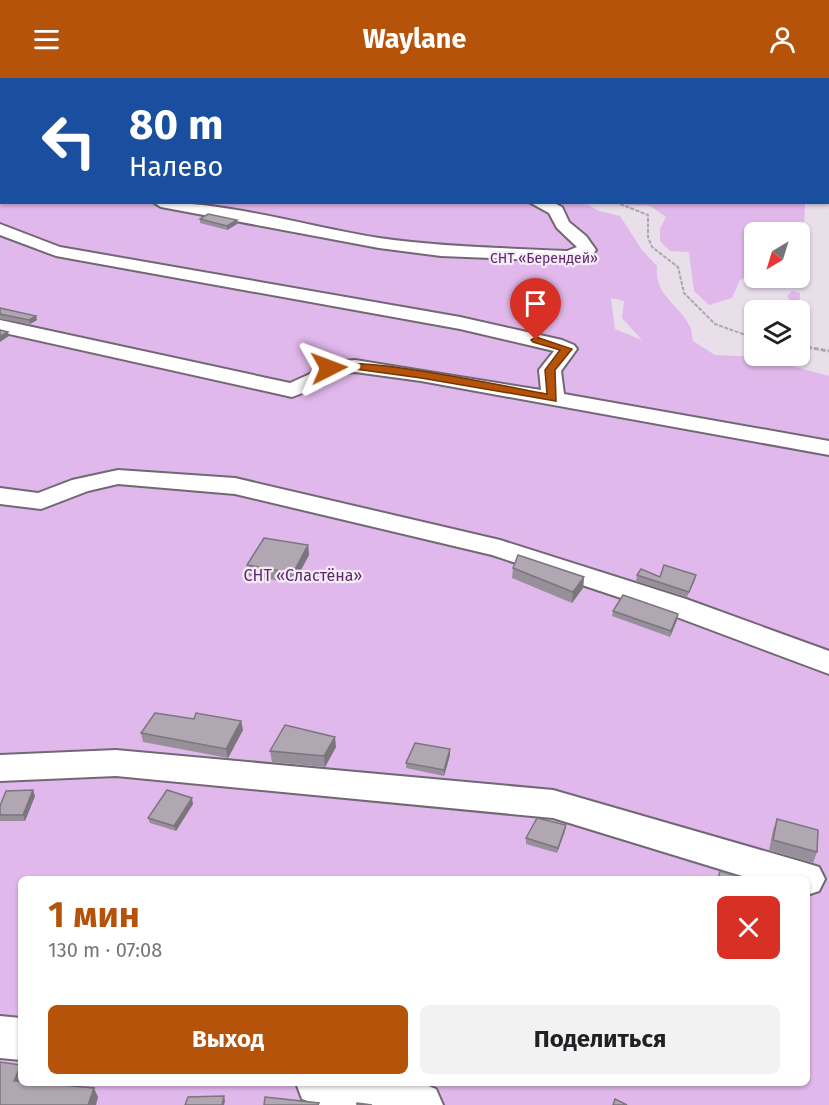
<!DOCTYPE html>
<html lang="ru">
<head>
<meta charset="utf-8">
<style>
  body { margin:0; font-family:"Fira Sans",sans-serif; background:#f2f2f2; color:#202124; height:100vh; display:flex; flex-direction:column; font-size:22px; white-space:nowrap }
  * { box-sizing:border-box; margin:0 }
  p { font-size:20px; color:#757577 }
  .icon { flex:none; width:33px; height:33px; fill:none; stroke:currentColor; stroke-width:2; stroke-linecap:round; stroke-linejoin:round }
  .map { position:relative; flex:1; overflow:hidden }
  .sheet { position:absolute; left:18px; top:798px; width:792px; height:210px; display:flex; flex-direction:column; background:#fff; border-radius:9px; box-shadow:0 2px 4px #0004 }
  .sheet>* { flex:none }
  .banner { position:absolute; left:0px; top:0px; width:830px; height:126px; box-shadow:0 2px 4px #0004; background:#1a4fa0; color:#fff; overflow:hidden }
  .needle { width:39px; rotate:218deg }
  .tools { position:absolute; left:744px; top:144px; display:grid; gap:12px }
  .tools a { display:grid; place-items:center; width:66px; height:66px; border-radius:9px; background:#fff; box-shadow:0 2px 4px #0004; font-size:30px }
  .pin { position:absolute; display:grid; place-items:center; width:51px; height:51px; color:#fff; margin:-62px -26px; border-radius:50% 50% 50% 0; rotate:-45deg; box-shadow:0 0 6px #0007 }
  .pin .icon { rotate:45deg }
  .me { position:absolute; width:66px; margin:-33px; rotate:87deg; stroke-linejoin:round; filter:drop-shadow(0 0 4px #0008) }
  .turn { display:flex; align-items:center; gap:21px; height:126px; padding:0 30px; font-size:27px }
  .turn .icon { width:78px; height:78px; stroke-width:2.5 }
  .turn b { display:block; font-size:42px; line-height:51px }
  .round { display:grid; place-items:center; flex:none; width:63px; height:63px; border-radius:9px; background:#f2f2f2 }
  .head { display:flex; align-items:center; justify-content:space-between; height:102px; padding:0 30px }
  h1 { font-size:36px; font-weight:700; line-height:45px; color:#b45309 }
  .action { display:flex; gap:12px; margin-top:auto; padding:12px 30px }
  .action a { flex:1; height:69px; border-radius:9px; background:#b45309; color:#fff; font-size:24px; font-weight:700; line-height:69px; text-align:center }
  .action a+a { background:#f2f2f2; color:#202124 }
  header { display:flex; justify-content:space-between; align-items:center; height:78px; padding:0 30px; background:#b45309; color:#fff; font-size:27px; font-weight:700 }
  .map>svg:first-child { display:block }
</style>
</head>
<body>
<header><svg class="icon" aria-label="menu" viewBox="0 0 24 24"><path d="M4 6h16M4 12h16M4 18h16"/></svg>Waylane<svg class="icon" aria-label="person" viewBox="0 0 24 24"><circle cx="12" cy="8" r="4"/><path d="M4 21q1-7 8-7t8 7"/></svg></header>
<div class="map">
<svg width="829" height="1027" viewBox="0 0 829 1027">
  <rect width="100%" height="100%" fill="#e8dfeb"/>
  <!-- green -->
  <g fill="#e1b8ec" fill-rule="evenodd">
    <path d="M 0,0 L 285,1 L 2,2 L 2,124 L 585,125 L 599,133 L 620,138 L 642,172 L 657,188 C 654,219 680,226 690,249 C 692,253 692,259 693,263 L 715,277 L 758,279 L 829,298 L 829,1027 L 0,1027 ZM 611,220 L 624,223 L 622,240 L 642,262 L 615,251 ZM 21,801 L 807,801 L 807,1005 L 21,1005 Z"/>
    <path d="M 603,125 L 805,125 L 804,151 L 800,172 L 800,154 L 754,154 L 754,196 L 740,202 L 732,220 L 709,227 L 694,213 L 689,174 L 670,173 L 660,163 L 660,151 L 666,139 L 650,128 Z"/>
    <path d="M 792,213 L 800,215 L 799,232 L 766,232 L 771,225 L 788,227 L 791,223 L 787,218 Z"/>
  </g>
  <g fill="none" stroke-linecap="round" stroke-linejoin="round">
    <defs>
      <g id="minor">
        <path d="M 0,22 L 2,23 L 2,31 L 0,30 Z"/>
        <path d="M 153,124 C 230,124 304,148 379,160 C 442,169 504,170 567,173 L 577,169 L 557,150 L 549,135 L 529,124 L 552,124 L 562,129 L 569,144 L 586,158 L 596,172 L 593,176 L 568,183 L 441,178 L 379,170 L 161,129 Z"/>
        <path d="M 0,146 L 60,169 L 460,239 L 562,262 L 574,267 L 577,271 L 561,293 L 564,316 L 829,363 L 829,377 L 421,303 L 355,294 L 335,296 L 326,306 L 292,319 L 0,254 L 0,242 L 290,305 L 310,296 L 321,285 L 355,282 L 541,312 L 539,292 L 554,273 L 460,251 L 56,178 L 0,157 Z"/>
        <path d="M 118,392 L 235,400 L 500,462 L 686,521 L 829,573 L 829,596 L 666,535 L 492,477 L 235,416 L 118,406 L 88,413 L 41,431 L 0,426 L 0,410 L 38,415 L 72,402 Z"/>
        <path d="M 116,672 L 553,712 L 806,785 L 819,789 L 825,801 L 819,813 L 807,817 L 807,801 L 752,801 L 553,740 L 116,698 L 0,703 L 0,677 Z"/>
        <path d="M 0,938 L 21,940 L 21,982 L 0,980 Z"/>
        <path d="M 296,1005 L 421,1005 L 436,1011 L 443,1027 L 318,1027 L 302,1021 Z"/>
      </g>
    </defs>
    <!-- minor casing -->
    <use href="#minor" stroke="#716873" stroke-width="4"/>
    <!-- path-far1 -->
    <path stroke="#ada6af" stroke-width="2" stroke-dasharray="4 1.5" stroke-linecap="butt" d="M 615,124 L 648,137 L 648,159 L 652,169 L 678,189 L 684,215 L 715,246 L 754,260"/>
    <!-- path -->
    <g stroke="#ada6af" stroke-width="3" stroke-dasharray="5 2" stroke-linecap="butt">
      <path d="M 750,259 L 754,260"/>
      <path d="M 800,268 L 829,273"/>
    </g>
    <!-- minor -->
    <use href="#minor" fill="#fff" fill-rule="evenodd"/>
  </g>
  <!-- wall -->
  <g fill="#97909a">
    <path d="M 200,141 L 237,142 L 237,146 L 227,152 L 200,145 Z"/>
    <path d="M 0,230 L 36,238 L 37,242 L 30,246 L 0,241 Z"/>
    <path d="M 308,467 L 309,477 L 294,505 L 249,498 L 247,487 Z"/>
    <path d="M 513,490 L 584,499 L 583,510 L 572,525 L 512,500 Z"/>
    <path d="M 637,497 L 660,499 L 696,497 L 695,502 L 687,519 L 636,503 Z"/>
    <path d="M 613,533 L 677,542 L 670,559 L 612,538 Z"/>
    <path d="M 194,641 L 241,643 L 243,652 L 228,680 L 143,664 L 141,655 Z"/>
    <path d="M 336,669 L 325,689 L 272,684 L 270,673 Z"/>
    <path d="M 450,671 L 450,677 L 444,698 L 406,690 L 406,685 Z"/>
    <path d="M 35,718 L 25,743 L 0,743 L 0,728 Z"/>
    <path d="M 193,726 L 176,753 L 150,745 L 148,740 Z"/>
    <path d="M 777,741 L 817,774 L 813,785 L 769,772 L 773,752 Z"/>
    <path d="M 565,753 L 557,775 L 526,766 L 526,760 Z"/>
  </g>
  <!-- shaded-wall -->
  <g fill="#7b757d">
    <path d="M 237,142 L 237,146 L 227,152 L 227,148 Z"/>
    <path d="M 36,238 L 37,242 L 30,246 L 29,242 Z"/>
    <path d="M 8,254 L 9,258 L 0,264 L 0,258 Z"/>
    <path d="M 308,467 L 309,477 L 294,505 L 293,495 Z"/>
    <path d="M 584,499 L 583,510 L 572,525 L 573,514 Z"/>
    <path d="M 678,536 L 677,542 L 670,559 L 671,553 Z"/>
    <path d="M 241,643 L 243,652 L 228,680 L 226,671 Z"/>
    <path d="M 335,659 L 336,669 L 325,689 L 324,678 Z"/>
    <path d="M 450,671 L 450,677 L 444,698 L 444,692 Z"/>
    <path d="M 33,712 L 35,718 L 25,743 L 23,737 Z"/>
    <path d="M 192,720 L 193,726 L 176,753 L 174,748 Z"/>
    <path d="M 566,747 L 565,753 L 557,775 L 558,770 Z"/>
    <path d="M 21,987 L 21,1005 L 14,1003 Z"/>
    <path d="M 94,1010 L 98,1019 L 96,1027 L 88,1027 Z"/>
    <path d="M 224,1018 L 225,1023 L 224,1027 L 222,1027 Z"/>
  </g>
  <!-- building -->
  <g fill="#b0a7b3" stroke="#7b757d" stroke-width="1.5">
    <path d="M 208,136 L 237,142 L 227,148 L 200,141 Z"/>
    <path d="M 0,230 L 36,238 L 29,242 L 0,236 Z"/>
    <path d="M 0,252 L 8,254 L 0,258 Z"/>
    <path d="M 264,460 L 308,467 L 293,495 L 247,487 Z"/>
    <path d="M 518,477 L 584,499 L 573,514 L 513,490 Z"/>
    <path d="M 664,487 L 696,497 L 689,514 L 637,497 L 641,491 L 660,499 Z"/>
    <path d="M 623,517 L 678,536 L 671,553 L 613,533 Z"/>
    <path d="M 155,635 L 194,641 L 196,635 L 241,643 L 226,671 L 141,655 Z"/>
    <path d="M 285,647 L 335,659 L 324,678 L 270,673 Z"/>
    <path d="M 415,665 L 450,671 L 444,692 L 406,685 Z"/>
    <path d="M 33,712 L 23,737 L 0,737 L 0,728 L 6,713 Z"/>
    <path d="M 167,712 L 192,720 L 174,748 L 148,740 Z"/>
    <path d="M 537,740 L 566,747 L 558,770 L 526,760 Z"/>
    <path d="M 777,741 L 818,752 L 817,774 L 773,762 Z"/>
    <path d="M 720,793 L 746,801 L 718,801 Z"/>
    <path d="M 0,984 L 21,987 L 14,1003 L 21,1003 L 21,1005 L 40,1005 L 94,1010 L 88,1027 L 0,1027 Z"/>
    <path d="M 224,1018 L 222,1027 L 185,1027 L 188,1019 Z"/>
    <path d="M 265,1019 L 319,1025 L 318,1027 L 264,1027 Z"/>
    <path d="M 615,1021 L 627,1027 L 613,1027 Z"/>
    <path d="M 357,1025 L 372,1027 L 357,1027 Z"/>
  </g>
  <!-- route -->
  <path fill="#b45309" stroke="#753606" stroke-width="1.5" d="M 536,259 L 572,271 L 555,292 L 556,323 L 421,300 L 355,291 L 329,293 L 324,290 C 346,273 512,310 547,316 L 545,292 L 560,272 L 533,264 L 531,262 Z"/>
  <g text-anchor="middle" dominant-baseline="central" stroke-width="4.5" stroke-linejoin="round" paint-order="stroke">
    <!-- far-park labels -->
    <g font-size="14" fill="#5c2869" stroke="#f6ecf8">
      <text x="544" y="180">СНТ «Берендей»</text>
    </g>
    <!-- park labels -->
    <g font-size="16" fill="#5c2869" stroke="#f6ecf8">
      <text x="303" y="497">СНТ «Сластёна»</text>
    </g>
  </g>
</svg>
<div class="tools">
<a><svg class="needle" viewBox="-14 -14 28 28"><path d="M0-13l5 13h-10z" fill="#e53935"/><path d="M0 13l5-13h-10z" fill="#757577"/></svg></a>
<a><svg class="icon" aria-label="layers" viewBox="0 0 24 24"><path d="M12 4l9 5-9 5-9-5zM3 14l9 5 9-5"/></svg></a>
</div>
<div class="pin" style="left:536px;top:262px;background:#d93025"><svg class="icon" aria-label="arrive" viewBox="0 0 24 24"><path d="M6 21V4h12l-3 4 3 4H6"/></svg></div>
<svg class="me" style="left:329px;top:290px" viewBox="-20 -20 40 40"><path d="M0-17L14 15 0 8-14 15z" fill="#b45309" stroke="#fff" stroke-width="4"/></svg>
<div class="banner">
<div class="turn"><svg class="icon" aria-label="left" viewBox="0 0 24 24"><path d="M17 20v-9H6M10 6l-5 5 5 5"/></svg><div><b>80 m</b>Налево</div></div>
</div>
<section class="sheet">
<div class="head"><div><h1>1 мин</h1><p>130 m · 07:08</p></div><a class="round" style="background:#d93025;color:#fff"><svg class="icon" aria-label="close" viewBox="0 0 24 24"><path d="M6 6l12 12M18 6L6 18"/></svg></a></div>
<div class="action"><a>Выход</a><a>Поделиться</a></div>
</section>
</div>
</body>
</html>
